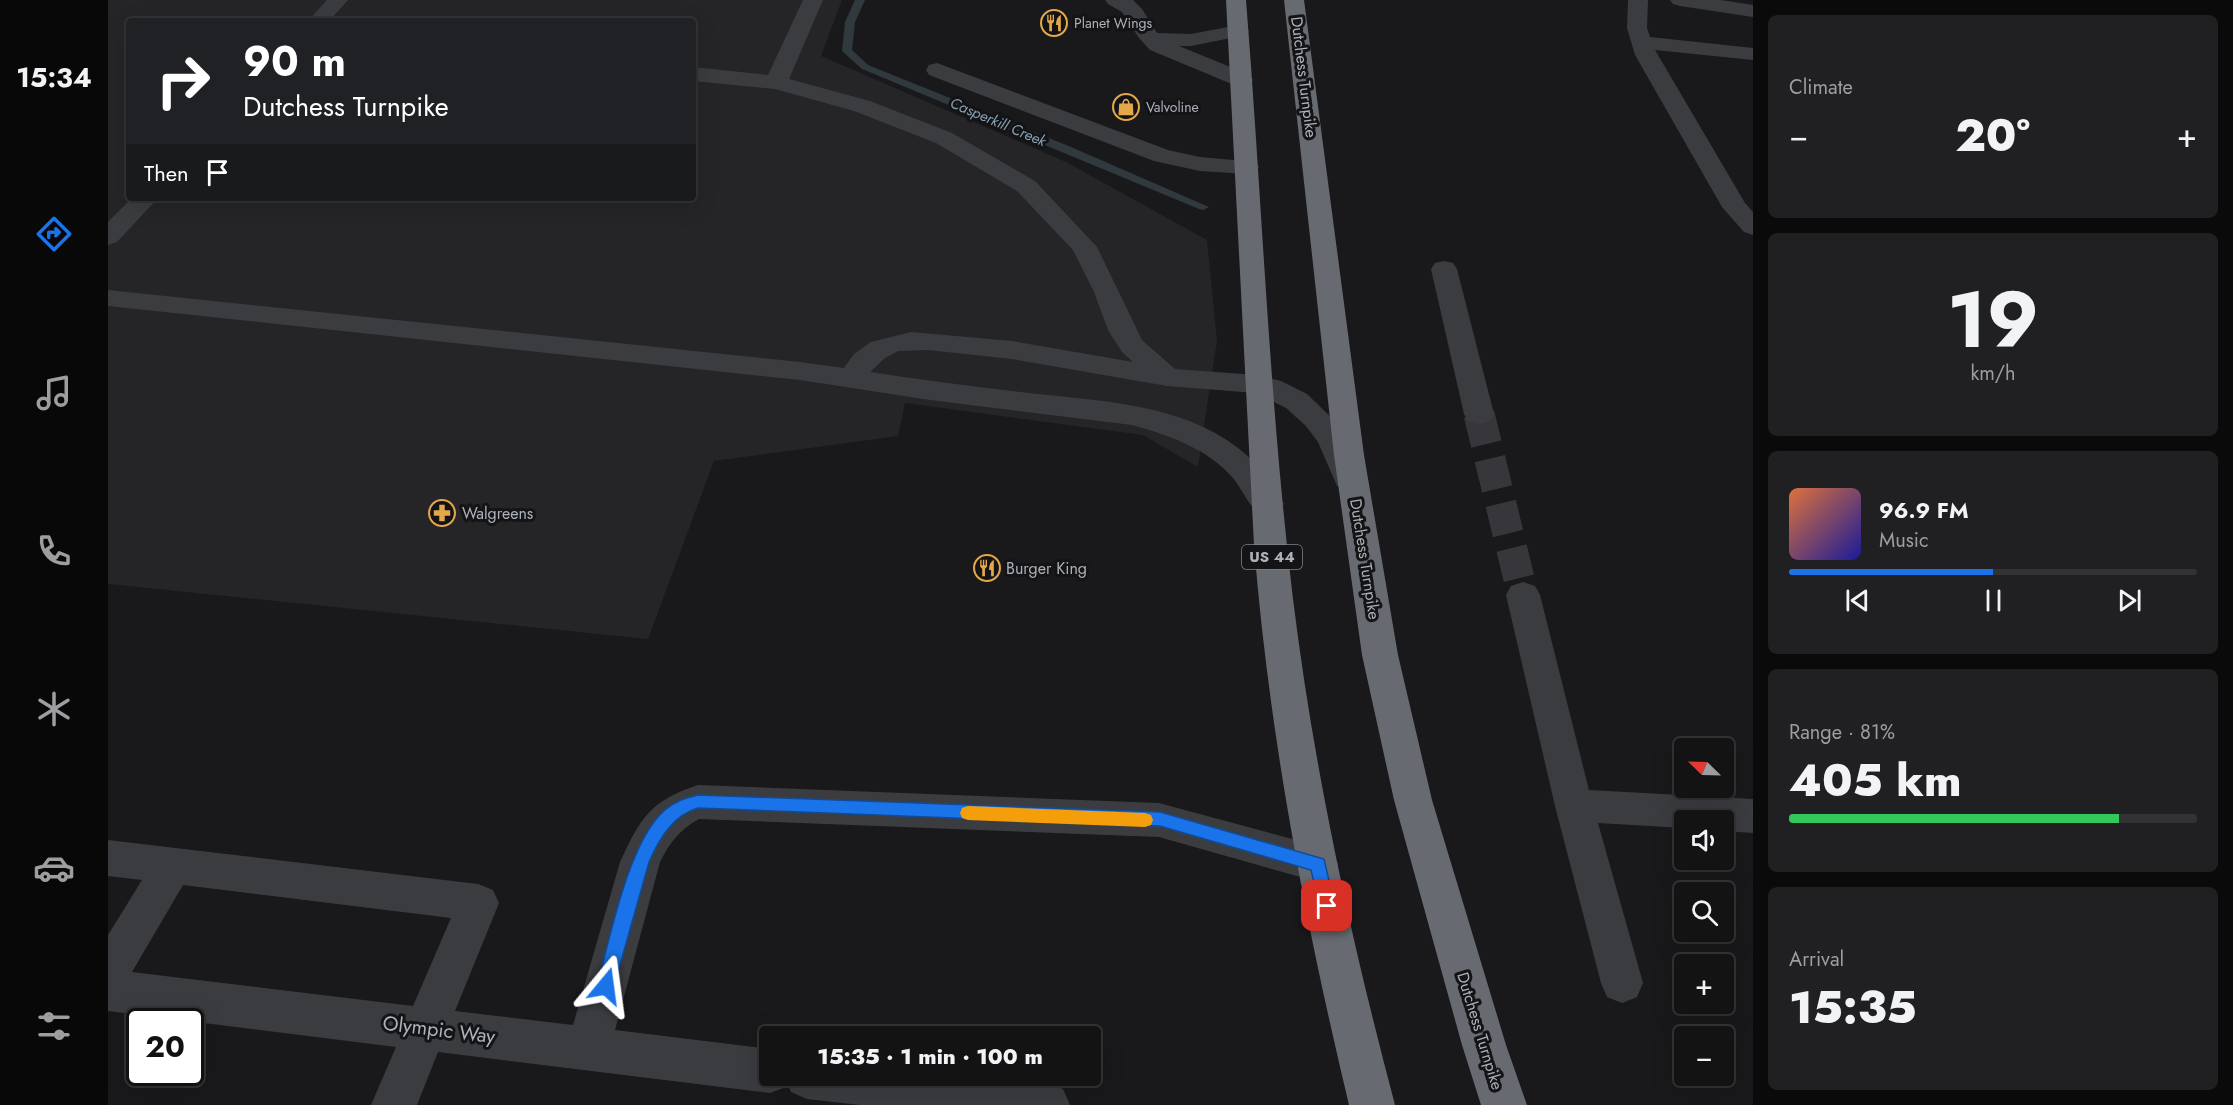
<!DOCTYPE html>
<meta charset="utf-8">
<style>
:root{--surface:#131314;--page:#202022;--text:#f1f3f6;--muted:#9d9ea0;--line:#323234;--accent:#1a73e8}
body{margin:0;font-family:Jost,sans-serif;background:var(--page);color:var(--text);height:100vh;display:flex;flex-direction:column;font-size:22px;white-space:nowrap}
*{box-sizing:border-box;margin:0}
p{font-size:20px;color:var(--muted)}
.icon{flex:none;width:33px;height:33px;fill:none;stroke:currentColor;stroke-width:2;stroke-linecap:round;stroke-linejoin:round}
.map{position:relative;flex:1;overflow:hidden}
.panel{display:flex;flex-direction:column;gap:15px;padding:15px;background:#0a0a0b;width:480px}
.panel>*{flex:none}
.hud{position:absolute;left:18px;top:18px;width:570px;height:183px;border-radius:6px;box-shadow:0 6px 24px #0002,0 0 0 2px var(--line);background:#202124;color:#fff;overflow:hidden}
.needle{width:39px;rotate:293deg}
.tools{position:absolute;left:1566px;top:738px;display:grid;gap:12px}
.tools a{display:grid;place-items:center;width:60px;height:60px;border-radius:6px;background:var(--surface);box-shadow:0 6px 24px #0002,0 0 0 2px var(--line);font-size:30px}
.speed{position:absolute;left:18px;top:1008px;display:flex;gap:12px;font-size:30px;font-weight:700;text-align:center}
.speed>*{display:grid;place-content:center;width:78px;height:78px;border-radius:50%;background:var(--surface);box-shadow:0 6px 24px #0002,0 0 0 2px var(--line);line-height:1}
.speed .limit{border:3px solid #111;border-radius:9px;background:#fff;color:#111}
.pin{position:absolute;display:grid;place-items:center;width:51px;height:51px;color:#fff;margin:-26px;border-radius:12px;box-shadow:0 3px 9px #0006}
.me{position:absolute;width:66px;margin:-33px;rotate:16deg;stroke-linejoin:round;filter:drop-shadow(0 0 4px #0008)}
.turn{display:flex;align-items:center;gap:21px;height:126px;padding:0 18px;font-size:27px}
.turn .icon{width:78px;height:78px;stroke-width:2.5}
.turn b{display:block;font-size:42px;line-height:51px}
.then{display:flex;align-items:center;height:57px;padding:0 18px;background:#0003;gap:12px;font-size:22px}
.big{font-size:45px;font-weight:800;line-height:1.1}
.panel .card{flex:1;display:flex;flex-direction:column;justify-content:center;gap:9px;min-width:0;padding:0 21px;border-radius:9px;background:var(--page)}
.panel .dial{align-items:center;gap:0}
.dial b{font-size:78px;line-height:1}
.song{display:flex;align-items:center;gap:18px}
.cover{width:72px;height:72px;border-radius:9px;background:linear-gradient(135deg,hsl(20 70% 55%),hsl(240 70% 35%))}
.played{height:6px;border-radius:3px;background:linear-gradient(90deg,var(--accent) 50%,var(--line) 50%)}
.keys{display:flex;justify-content:space-around;direction:ltr}
.heat{display:flex;justify-content:space-between;align-items:center;font-size:33px;direction:ltr}
.charge{height:9px;border-radius:4px;background:linear-gradient(90deg,#34c759 81%,var(--line) 0)}
.trip{position:absolute;left:651px;top:1026px;width:342px;height:60px;border-radius:6px;background:var(--surface);box-shadow:0 6px 24px #0002,0 0 0 2px var(--line);font-weight:800;line-height:60px;text-align:center}
main{display:flex;flex:1;min-height:0}
.menu{display:flex;flex-direction:column;width:108px;justify-content:space-around;align-items:center;background:#080808;color:var(--muted)}
.menu .icon{width:42px;height:42px}
.menu .on{color:var(--accent)}
.menu b{font-size:27px;color:var(--text)}
.map>svg:first-child{display:block}
.built{fill:#252528;fill-rule:evenodd}
.lines{fill:none;stroke-linecap:round;stroke-linejoin:round}
.stream{fill:#30393e;fill-rule:evenodd}
.minor-tunnel{stroke:#37373b;stroke-width:31;stroke-dasharray:31 15;stroke-linecap:butt}
.minor{fill:#3b3c40;fill-rule:evenodd}
.highway{fill:#676a70;fill-rule:evenodd}
.route{fill:#1a73e8;stroke:#114b97;stroke-width:1.5}
.slow{fill:#f59e0b}
.labels{text-anchor:middle;dominant-baseline:central;stroke-width:6;stroke-linejoin:round;paint-order:stroke}
.far-poi-label{font-size:14px;fill:#adb1ba;stroke:#141416;text-anchor:start}
.far-water-label{font-size:15px;font-style:italic;fill:#87a0b1;stroke:#141416}
.shield{fill:#141416;stroke:#7f8289;stroke-width:1.5}
.shield-label{font-size:15px;font-weight:bold;fill:#adb1ba}
.street-label{font-size:16px;fill:#adb1ba;stroke:#141416}
.poi-label{font-size:16px;fill:#adb1ba;stroke:#141416;text-anchor:start}
.near-street-label{font-size:20px;fill:#adb1ba;stroke:#141416}
</style>
<main>
<nav class="menu">
<b>15:34</b>
<svg class="icon on" aria-label="directions" viewBox="0 0 24 24"><path d="M12 3l9 9-9 9-9-9zM9 14v-3h6M13 9l2 2-2 2"/></svg>
<svg class="icon" aria-label="music" viewBox="0 0 24 24"><path d="M9 18V5l10-2v13"/><circle cx="6" cy="18" r="3"/><circle cx="16" cy="16" r="3"/></svg>
<svg class="icon" aria-label="phone" viewBox="0 0 24 24"><path d="M5 4h4l2 5-3 2q2 4 5 5l2-3 5 2v4C11 20 4 13 5 4z"/></svg>
<svg class="icon" aria-label="climate" viewBox="0 0 24 24"><path d="M12 3v18M4 7l16 10M4 17L20 7"/></svg>
<svg class="icon" aria-label="car" viewBox="0 0 24 24"><path d="M5 17H2v-5l4-1 3-4h7l3 4 3 1v5h-3M9 17h6M6 11h13"/><circle cx="7" cy="17" r="2"/><circle cx="17" cy="17" r="2"/></svg>
<svg class="icon" aria-label="filters" viewBox="0 0 24 24"><path d="M4 7h16M4 17h16"/><circle cx="9" cy="7" r="2"/><circle cx="15" cy="17" r="2"/></svg>
</nav>
<div class="map">
<svg width="1645" height="1105" viewBox="0 0 1645 1105">
<rect width="100%" height="100%" fill="#19191b"/>
<!-- built -->
<path class="built" d="M0 0H734L713 56 958 162 1099 240 1109 340 1090 467 1035 435 797 403 790 436 606 461 540 639 0 584ZM21 21H585V198H21Z"/>
<g class="lines">
<!-- stream -->
<path class="stream" d="M747 0H757L747 22 744 50 760 65 963 147 1101 207 1095 210 1091 209 754 69 734 51 737 22Z"/>
<!-- minor-tunnel -->
<path class="minor-tunnel" d="M1371 414 1415 595"/>
<!-- minor -->
<g class="minor">
<path d="M219 0H240L221 21H200Z"/>
<path d="M695 0H715L681 79 762 101 844 133 927 181 989 247 1034 340 1067 369 1149 375 1173 381 1199 394 1228 422 1246 452 1256 478 1251 486 1240 489 1229 486 1210 442 1198 426 1178 408 1148 393 1059 386 904 359 820 350 790 351 777 358 762 372C815 380 868 387 921 393 991 401 1072 403 1130 448 1150 463 1164 483 1176 504L1171 512C1164 514 1156 517 1149 512 1142 507 1132 486 1125 478 1100 449 1061 435 1024 425L822 400 692 380 0 306V290L692 362 736 368 746 354 763 342 803 332 904 341 1025 362 1014 352 1000 330 986 292 965 250 909 191 828 143 746 111 667 89 585 81V67L660 75Z"/>
<path d="M997 0H1025L1034 9 1049 33 1083 34 1131 25 1138 27 1141 31 1138 35 1083 46H1071L1142 75 1145 80 1142 85 1134 87 1126 85 1042 50 1031 38 1014 12 1000 4Z"/>
<path d="M1520 0H1540L1539 28 1542 37 1645 48V60L1547 50 1637 203 1645 212V235L1636 232 1614 207 1527 55 1519 28Z"/>
<path d="M1562 0H1613L1645 5V17L1572 6 1565 4Z"/>
<path d="M829 63 1060 150 1092 157 1148 162 1151 167 1148 172 1139 174 1092 171 1046 161 821 75 818 70 821 65Z"/>
<path d="M24 198H50L9 242 0 245V222Z"/>
<path d="M1336 261 1345 263 1349 269 1386 414 1382 421 1371 424 1360 421 1356 414 1323 269 1327 263Z"/>
<path d="M1415 582 1427 586 1432 595 1481 790 1645 799V833L1616 831V820H1576V828L1490 823 1535 983 1529 997 1514 1003 1499 997 1493 983 1447 806 1398 595 1403 586Z"/>
<path d="M590 785 1051 803 1210 846 1224 851 1230 864 1224 877 1210 882 1051 837 591 819C572 829 561 844 552 862L507 1030 662 1049V1076H884L939 1082 955 1089 962 1105H752L699 1099 683 1092 679 1083 678 1087 662 1093 330 1052 309 1105H263L288 1047 0 1011V935L34 880 0 876V840L370 884 385 890 391 903 347 1011 465 1025 512 862C533 817 542 801 590 785ZM75 885 343 918 305 1006 24 972Z"/>
</g>
<!-- highway -->
<g class="highway">
<path d="M1118 0H1138C1154 199 1161 400 1185 599 1206 770 1243 939 1287 1105H1241C1197 921 1161 734 1146 545Z"/>
<path d="M1176 0H1196L1256 455 1290 655 1324 800 1398 1045 1419 1105H1373L1354 1045 1286 800 1254 655 1226 455Z"/>
</g>
</g>
<!-- route -->
<path class="route" d="M590 795 1052 812 1216 859 1227 906 1225 912 1219 914 1213 912 1203 870 1052 826 590 808C565 815 551 839 541 862L506 986 504 992 498 995 491 992 489 986C502 939 520 842 557 810 567 801 578 798 590 795Z"/>
<!-- slow -->
<path class="slow" d="M860 806 1037 813 1043 815 1045 820 1043 825 1037 827 860 820 854 818 852 813 854 808Z"/>
<!-- icons -->
<defs>
<symbol id="restaurant-ring" viewBox="-11 -11 22 22"><circle r="9.5" fill="#141416" stroke="#e3a84a" stroke-width="1.5"/><path d="M-5-6h1v4h1v-4h1v4h1v-4h1v5L-1.5 .5V6h-2V.5L-5-1ZM5-6V6H3V1.5H1.5Q1.5-4 5-6Z" fill="#e3a84a"/></symbol>
<symbol id="shop-ring" viewBox="-11 -11 22 22"><circle r="9.5" fill="#141416" stroke="#e3a84a" stroke-width="1.5"/><path d="M-5-2.5h2.3a2.7 3.5 0 0 1 5.4 0H5L5.5 6h-11ZM-1.5-2.5h3a1.5 2.3 0 0 0-3 0Z" fill="#e3a84a"/></symbol>
<symbol id="pharmacy-ring" viewBox="-11 -11 22 22"><circle r="9.5" fill="#141416" stroke="#e3a84a" stroke-width="1.5"/><path d="M-2-6h4v4h4v4h-4v4h-4v-4h-4v-4h4Z" fill="#e3a84a"/></symbol>
</defs>
<g fill-rule="evenodd">
<use href="#restaurant-ring" x="931" y="8" width="30" height="30"/>
<use href="#shop-ring" x="1003" y="92" width="30" height="30"/>
<use href="#pharmacy-ring" x="319" y="498" width="30" height="30"/>
<use href="#restaurant-ring" x="864" y="553" width="30" height="30"/>
</g>
<g class="labels">
<!-- far-poi labels -->
<g class="far-poi-label">
<text x="966" y="23">Planet Wings</text>
<text x="1038" y="107">Valvoline</text>
</g>
<!-- far-water labels -->
<g class="far-water-label">
<text transform="translate(890 122) rotate(23)">Casperkill Creek</text>
</g>
<!-- shield labels -->
<rect class="shield" x="1134" y="545" width="60" height="24" rx="4.5"/>
<g class="shield-label">
<text x="1164" y="557">US 44</text>
</g>
<!-- street labels -->
<g class="street-label">
<text transform="translate(1196 77) rotate(83)">Dutchess Turnpike</text>
<text transform="translate(1257 559) rotate(81)">Dutchess Turnpike</text>
<text transform="translate(1372 1031) rotate(73)">Dutchess Turnpike</text>
</g>
<!-- poi labels -->
<g class="poi-label">
<text x="354" y="513">Walgreens</text>
<text x="898" y="568">Burger King</text>
</g>
<!-- near-street labels -->
<g class="near-street-label">
<text transform="translate(331 1030) rotate(7)">Olympic Way</text>
</g>
</g>
</svg>
<div class="tools">
<a><svg class="needle" viewBox="-14 -14 28 28"><path d="M0-13l5 13h-10z" fill="#e53935"/><path d="M0 13l5-13h-10z" fill="#9d9ea0"/></svg></a>
<a><svg class="icon" aria-label="sound" viewBox="0 0 24 24"><path d="M4 9h4l5-4v14l-5-4H4zM17 9q2 3 0 6"/></svg></a>
<a><svg class="icon" aria-label="search" viewBox="0 0 24 24"><circle cx="10" cy="10" r="6"/><path d="M15 15l6 6"/></svg></a>
<a>+</a>
<a>−</a>
</div>
<div class="speed"><div class="limit">20</div></div>
<div class="pin" style="left:1219px;top:906px;background:#d93025"><svg class="icon" aria-label="arrive" viewBox="0 0 24 24"><path d="M6 21V4h12l-3 4 3 4H6"/></svg></div>
<svg class="me" style="left:498px;top:986px" viewBox="-20 -20 40 40"><path d="M0-17L14 15 0 8-14 15z" fill="#1a73e8" stroke="#fff" stroke-width="4"/></svg>
<div class="trip">15:35 · 1 min · 100 m</div>
<div class="hud">
<div class="turn"><svg class="icon" aria-label="right" viewBox="0 0 24 24"><path d="M7 20v-9h11M14 6l5 5-5 5"/></svg><div><b>90 m</b>Dutchess Turnpike</div></div>
<div class="then">Then<svg class="icon" aria-label="arrive" viewBox="0 0 24 24"><path d="M6 21V4h12l-3 4 3 4H6"/></svg></div>
</div>
</div>
<section class="panel">
<div class="card"><p>Climate</p>
<div class="heat"><a>−</a><b class="big">20°</b><a>+</a></div>
</div>
<div class="card dial"><b>19</b><p>km/h</p></div>
<div class="card">
<div class="song"><i class="cover"></i><div><b>96.9 FM</b><p>Music</p></div></div>
<div class="played"></div>
<div class="keys"><svg class="icon" aria-label="previous" viewBox="0 0 24 24"><path d="M18 5L8 12l10 7zM5 5v14"/></svg><svg class="icon" aria-label="pause" viewBox="0 0 24 24"><path d="M8 5v14M16 5v14"/></svg><svg class="icon" aria-label="next" viewBox="0 0 24 24"><path d="M6 5l10 7-10 7zM19 5v14"/></svg></div>
</div>
<div class="card"><p>Range · 81%</p><b class="big">405 km</b><div class="charge"></div></div>
<div class="card"><p>Arrival</p><b class="big">15:35</b></div>
</section>
</main>
